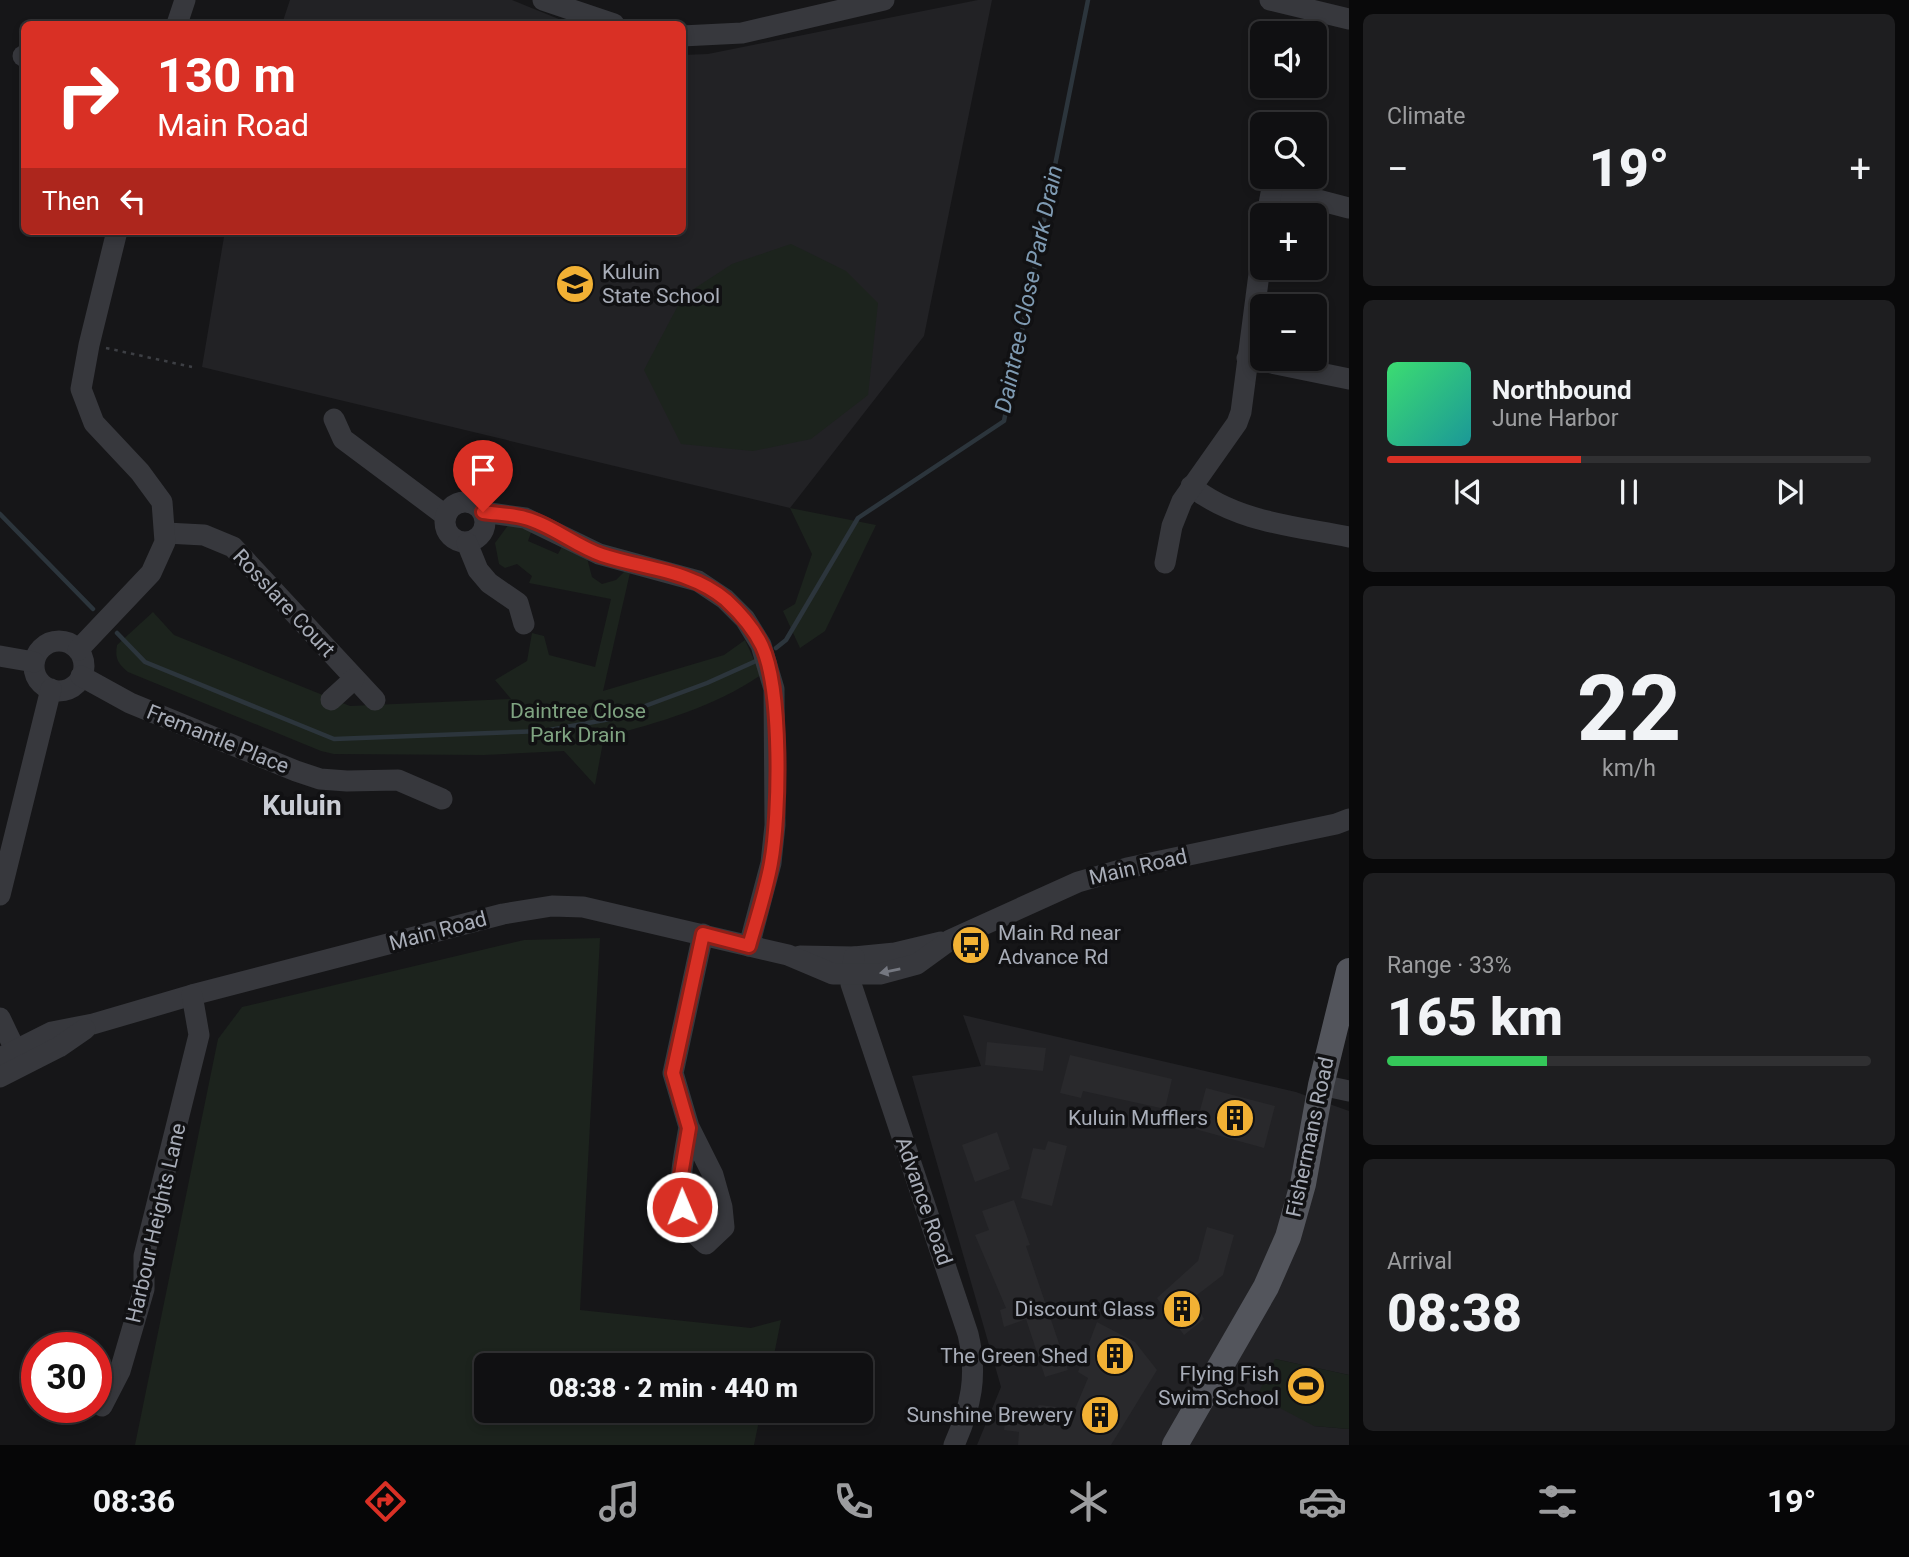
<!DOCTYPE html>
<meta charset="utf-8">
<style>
:root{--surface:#101012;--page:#1e1e20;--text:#f1f3f6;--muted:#9c9d9f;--line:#303032;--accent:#d93025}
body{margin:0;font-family:Roboto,sans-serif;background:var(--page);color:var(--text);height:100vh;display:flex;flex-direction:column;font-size:26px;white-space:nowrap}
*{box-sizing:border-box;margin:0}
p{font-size:23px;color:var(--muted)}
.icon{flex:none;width:38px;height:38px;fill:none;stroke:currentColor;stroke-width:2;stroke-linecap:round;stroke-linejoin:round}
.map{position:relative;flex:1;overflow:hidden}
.side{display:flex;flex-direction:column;gap:14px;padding:14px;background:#09090a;width:560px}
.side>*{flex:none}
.hud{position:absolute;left:21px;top:21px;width:665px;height:214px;border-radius:10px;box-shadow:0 4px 10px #0003,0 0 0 2px var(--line);background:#d93025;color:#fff;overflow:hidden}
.buttons{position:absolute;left:1250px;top:21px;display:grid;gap:14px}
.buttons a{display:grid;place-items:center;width:77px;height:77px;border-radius:10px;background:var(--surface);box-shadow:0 4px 10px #0003,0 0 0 2px var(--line);font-size:35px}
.speed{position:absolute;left:21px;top:1332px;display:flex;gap:14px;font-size:35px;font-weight:700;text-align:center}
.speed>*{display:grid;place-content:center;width:91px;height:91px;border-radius:50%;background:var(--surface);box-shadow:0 4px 10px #0003,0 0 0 2px var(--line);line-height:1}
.speed .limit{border:10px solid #d22;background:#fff;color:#111}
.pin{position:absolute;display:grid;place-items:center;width:60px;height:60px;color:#fff;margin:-72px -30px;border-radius:50% 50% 50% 0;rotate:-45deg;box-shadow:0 0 7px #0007}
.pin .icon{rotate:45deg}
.me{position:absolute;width:77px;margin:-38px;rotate:359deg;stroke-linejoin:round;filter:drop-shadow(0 0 5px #0008)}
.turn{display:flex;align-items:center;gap:24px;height:147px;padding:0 21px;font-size:32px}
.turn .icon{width:91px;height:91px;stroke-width:2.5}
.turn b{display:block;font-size:49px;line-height:60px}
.then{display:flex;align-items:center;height:66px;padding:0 21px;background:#0003;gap:14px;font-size:26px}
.big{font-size:52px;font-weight:800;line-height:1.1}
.side .card{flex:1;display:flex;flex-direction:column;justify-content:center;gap:10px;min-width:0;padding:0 24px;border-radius:10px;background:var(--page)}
.side .dial{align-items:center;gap:0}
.dial b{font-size:91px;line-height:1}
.song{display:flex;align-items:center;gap:21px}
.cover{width:84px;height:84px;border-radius:10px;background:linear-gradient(135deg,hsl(140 70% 55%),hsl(180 70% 35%))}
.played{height:7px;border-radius:4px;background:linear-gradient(90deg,var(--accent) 40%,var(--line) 40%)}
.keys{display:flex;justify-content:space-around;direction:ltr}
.heat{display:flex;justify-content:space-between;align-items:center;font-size:38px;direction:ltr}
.charge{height:10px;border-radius:5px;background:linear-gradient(90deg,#34c759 33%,var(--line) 0)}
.trip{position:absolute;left:474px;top:1353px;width:399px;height:70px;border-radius:10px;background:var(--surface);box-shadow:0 4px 10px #0003,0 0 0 2px var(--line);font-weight:800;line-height:70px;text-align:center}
.menu{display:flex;height:112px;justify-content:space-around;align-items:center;background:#060607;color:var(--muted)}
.menu .icon{width:49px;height:49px}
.menu .selected{color:var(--accent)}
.menu b{font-size:32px;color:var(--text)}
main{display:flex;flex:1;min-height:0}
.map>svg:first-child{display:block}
.built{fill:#222225}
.green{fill:#1c231d}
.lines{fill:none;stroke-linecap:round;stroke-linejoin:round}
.stream{stroke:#2c353c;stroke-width:4.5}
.building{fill:#29292c}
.path{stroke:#3d3f44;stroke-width:2.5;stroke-dasharray:3.5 5;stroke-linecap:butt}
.minor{stroke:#37383d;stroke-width:21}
.major{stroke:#53555c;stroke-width:26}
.oneway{fill:#757881}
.route-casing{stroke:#8d1f18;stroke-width:18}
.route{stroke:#d93025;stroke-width:12}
.labels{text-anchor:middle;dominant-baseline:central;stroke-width:7;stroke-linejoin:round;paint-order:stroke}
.poi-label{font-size:21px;fill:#a8adb8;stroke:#111113;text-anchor:end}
.street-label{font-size:21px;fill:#a8adb8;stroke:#111113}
.park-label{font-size:21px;fill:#7fa381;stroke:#111113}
.water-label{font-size:23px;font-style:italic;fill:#7f9bb3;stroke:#111113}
.district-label{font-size:28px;font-weight:bold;fill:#c9ccd4;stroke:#111113}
</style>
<main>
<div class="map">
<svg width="1349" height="1445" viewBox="0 0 1349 1445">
<rect width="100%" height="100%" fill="#161618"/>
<!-- built -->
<g class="built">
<path d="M290 0H512L571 24H282Z"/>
<path d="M978 0H992L924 336 790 508 202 367 225 231H682L683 55 708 54Z"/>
<path d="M963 1015 1296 1092 1349 1111V1375L1275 1359 1314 1426 1349 1429V1445H977L1001 1387 912 1076 981 1066Z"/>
</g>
<!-- green -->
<g class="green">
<path d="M791 244 846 271 878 303 868 395 811 439 753 451 681 444 644 370 683 296 732 264Z"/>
<path d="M790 508 876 525 825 631 800 648 783 611 795 604 812 554Z"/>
<path d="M509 524 533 527 528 541 558 554 564 543 586 554 592 577 602 584 616 580 625 571 630 573 603 691 724 655 745 640 761 675C714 707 658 723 604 737L595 785 564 751 484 755 334 754 321 751 128 672C117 663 115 658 117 645L153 612 174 635 350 706 511 699 495 680 527 661 532 633 544 636 549 655 595 667 611 599 529 583 532 576 517 564 505 568 499 564 495 543Z"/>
<path d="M600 938 580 1310 751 1328 781 1320 772 1365H486V1410L761 1411 754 1445H135L218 1039 242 1007 524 940Z"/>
<path d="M1275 1359 1349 1375V1429L1314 1426 1257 1396Z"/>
</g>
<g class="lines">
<!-- stream -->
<g class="stream">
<path d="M0 514 93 609"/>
<path d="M117 633 145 662 334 739 544 731 610 719 707 683 756 661"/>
<path d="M776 648 786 640 858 518 1004 421 1088 0"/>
</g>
</g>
<!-- building -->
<g class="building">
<path d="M987 1042 1046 1048 1043 1071 985 1065Z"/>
<path d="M1070 1055 1172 1079 1165 1109 1083 1091 1081 1098 1060 1093Z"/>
<path d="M1206 1088 1275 1106 1264 1148 1195 1129Z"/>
<path d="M997 1132 1010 1169 975 1182 962 1145Z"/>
<path d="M1048 1141 1067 1146 1052 1206 1021 1198 1033 1148 1045 1150Z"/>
<path d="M1014 1200 1030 1245 1026 1246 1068 1370 1045 1377 1026 1319 1004 1327 1000 1310 1006 1308 975 1235 989 1230 982 1211Z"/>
<path d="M1207 1227 1234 1235 1223 1275 1193 1298 1204 1319 1184 1335 1157 1298 1198 1261Z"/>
<path d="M1097 1322 1135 1342 1157 1370 1111 1445H1018L1019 1432 1004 1430 1006 1414 1032 1416 1039 1405 1075 1409 1088 1378 1078 1372Z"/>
</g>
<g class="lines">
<!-- path -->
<path class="path" d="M106 348 192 367"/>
<!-- minor -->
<g class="minor">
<path d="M543 0 614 24"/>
<path d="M1270 0 1349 19"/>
<path d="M177 24 185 0"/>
<path d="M682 36 742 33 884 0"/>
<path d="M23 56H24"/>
<path d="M1272 188 1349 208"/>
<path d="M1267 215 1274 177"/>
<path d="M1247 358 1349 379"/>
<path d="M334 419 343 439 446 516"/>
<path d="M1191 486C1235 522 1295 526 1349 537"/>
<circle cx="465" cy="522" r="20"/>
<path d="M483 512 525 518 599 554 698 581 725 599 745 619 761 645 774 689 775 825 771 863 749 946"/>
<path d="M166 533 204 535 233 547 375 700"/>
<path d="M467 543 478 570 489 583 518 603 524 624"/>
<path d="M1165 563 1172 526 1182 501 1237 423 1241 412 1262 251"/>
<circle cx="59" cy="666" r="25"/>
<path d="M78 650 151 573 165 542 162 502 140 472 94 423 81 389 89 345 117 231"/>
<path d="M0 656 34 662"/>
<path d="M81 676 130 703 296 771 320 779 347 781 398 780 442 799"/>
<path d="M331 700 354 679"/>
<path d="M0 895 51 689"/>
<path d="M800 956 854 957 895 953 941 942"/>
<path d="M854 957 851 984 968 1334C978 1375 971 1407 954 1445"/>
<path d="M0 1018 21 1062"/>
<path d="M0 1058 52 1032 93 1024 192 995 503 914 552 906 583 907 788 955 833 974H880L917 964 950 940 1078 882 1127 868 1336 824 1349 819"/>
<path d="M0 1077 59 1047 85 1029"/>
<path d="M1321 1085 1349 1091"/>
<path d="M689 1127C682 1169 669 1214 706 1244L724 1227 722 1207 713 1175 689 1127 673 1073 703 934"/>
<path d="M102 1406 120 1371 144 1289V1256L199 1035 192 995"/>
</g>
<!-- major -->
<path class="major" d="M1175 1445 1266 1287 1288 1237 1303 1184 1321 1085 1349 971"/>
</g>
<!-- one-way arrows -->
<defs><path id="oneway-solid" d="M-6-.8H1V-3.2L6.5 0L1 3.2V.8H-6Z" transform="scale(1.75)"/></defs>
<use class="oneway" href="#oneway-solid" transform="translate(890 971) rotate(169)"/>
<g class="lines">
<defs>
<path id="route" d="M483 512C496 514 512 514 525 518 552 525 575 546 602 555 644 569 691 570 726 600 740 613 754 629 762 646 782 690 780 814 771 863 766 891 757 918 749 946L703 934 673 1073 689 1128 681 1175 682 1207"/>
</defs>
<!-- route casing -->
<use href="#route" class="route-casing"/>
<!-- route -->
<use href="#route" class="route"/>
</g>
<!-- icons -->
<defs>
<symbol id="school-disc" viewBox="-11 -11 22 22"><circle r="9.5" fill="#f2b134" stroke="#111113"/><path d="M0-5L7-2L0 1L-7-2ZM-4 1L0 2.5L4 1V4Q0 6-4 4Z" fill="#111"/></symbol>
<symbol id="bus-disc" viewBox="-11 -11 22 22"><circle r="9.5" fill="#f2b134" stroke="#111113"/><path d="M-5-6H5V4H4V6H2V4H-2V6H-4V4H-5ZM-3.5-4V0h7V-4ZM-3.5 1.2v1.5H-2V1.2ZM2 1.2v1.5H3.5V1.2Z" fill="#111"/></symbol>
<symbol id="building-disc" viewBox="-11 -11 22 22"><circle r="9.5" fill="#f2b134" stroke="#111113"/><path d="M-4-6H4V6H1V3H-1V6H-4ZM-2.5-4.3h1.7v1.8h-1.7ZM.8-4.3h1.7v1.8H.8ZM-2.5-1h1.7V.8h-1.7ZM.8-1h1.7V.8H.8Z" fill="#111"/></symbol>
<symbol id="stadium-disc" viewBox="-11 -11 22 22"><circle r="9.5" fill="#f2b134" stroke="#111113"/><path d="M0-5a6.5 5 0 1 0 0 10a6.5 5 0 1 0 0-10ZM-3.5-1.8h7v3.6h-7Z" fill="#111"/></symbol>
</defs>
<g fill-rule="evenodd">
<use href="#school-disc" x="553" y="262" width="44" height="44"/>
<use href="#bus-disc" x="949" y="923" width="44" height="44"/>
<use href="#building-disc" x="1213" y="1096" width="44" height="44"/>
<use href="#building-disc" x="1160" y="1287" width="44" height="44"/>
<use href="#building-disc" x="1093" y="1334" width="44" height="44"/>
<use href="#stadium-disc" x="1284" y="1364" width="44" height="44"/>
<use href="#building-disc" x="1078" y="1393" width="44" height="44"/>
</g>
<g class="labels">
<!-- poi labels -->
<g class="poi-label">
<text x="602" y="272" text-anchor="start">Kuluin<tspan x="602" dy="24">State School</tspan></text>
<text x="998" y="933" text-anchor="start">Main Rd near<tspan x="998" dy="24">Advance Rd</tspan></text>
<text x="1208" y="1118">Kuluin Mufflers</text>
<text x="1155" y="1309">Discount Glass</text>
<text x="1088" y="1356">The Green Shed</text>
<text x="1279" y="1374">Flying Fish<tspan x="1279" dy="24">Swim School</tspan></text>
<text x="1073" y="1415">Sunshine Brewery</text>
</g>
<!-- street labels -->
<g class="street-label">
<text transform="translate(284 603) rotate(47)">Rosslare Court</text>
<text transform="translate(218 739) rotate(22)">Fremantle Place</text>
<text transform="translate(1138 867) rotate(-13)">Main Road</text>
<text transform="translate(438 931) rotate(-15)">Main Road</text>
<text transform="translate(1310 1137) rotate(-78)">Fishermans Road</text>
<text transform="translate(924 1201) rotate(71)">Advance Road</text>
<text transform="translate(156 1223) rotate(-77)">Harbour Heights Lane</text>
</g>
<!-- park labels -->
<g class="park-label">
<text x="578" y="711">Daintree Close<tspan x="578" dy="24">Park Drain</tspan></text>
</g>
<!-- water labels -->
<g class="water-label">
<text transform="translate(1029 289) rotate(-78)">Daintree Close Park Drain</text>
</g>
<!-- district labels -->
<g class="district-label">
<text x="302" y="805">Kuluin</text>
</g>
</g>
</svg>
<div class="buttons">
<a><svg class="icon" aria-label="sound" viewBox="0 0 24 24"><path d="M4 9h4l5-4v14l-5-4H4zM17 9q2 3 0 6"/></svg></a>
<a><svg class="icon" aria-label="search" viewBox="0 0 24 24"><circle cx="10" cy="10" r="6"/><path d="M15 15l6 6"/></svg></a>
<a>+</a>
<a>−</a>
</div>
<div class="speed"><div class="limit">30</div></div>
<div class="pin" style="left:483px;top:512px;background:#d93025"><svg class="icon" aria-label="arrive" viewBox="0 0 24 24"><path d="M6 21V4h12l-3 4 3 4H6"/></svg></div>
<svg class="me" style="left:682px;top:1207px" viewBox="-20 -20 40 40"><circle r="17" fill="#d93025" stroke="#fff" stroke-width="3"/><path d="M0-11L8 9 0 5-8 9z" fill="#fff"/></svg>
<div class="trip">08:38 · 2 min · 440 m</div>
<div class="hud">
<div class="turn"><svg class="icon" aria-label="right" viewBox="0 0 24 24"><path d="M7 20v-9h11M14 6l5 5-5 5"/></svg><div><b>130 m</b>Main Road</div></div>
<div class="then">Then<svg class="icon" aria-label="left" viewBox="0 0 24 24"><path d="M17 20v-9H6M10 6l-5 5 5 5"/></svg></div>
</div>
</div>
<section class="side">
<div class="card"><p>Climate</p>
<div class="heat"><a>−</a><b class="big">19°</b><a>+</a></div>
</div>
<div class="card">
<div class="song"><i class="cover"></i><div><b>Northbound</b><p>June Harbor</p></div></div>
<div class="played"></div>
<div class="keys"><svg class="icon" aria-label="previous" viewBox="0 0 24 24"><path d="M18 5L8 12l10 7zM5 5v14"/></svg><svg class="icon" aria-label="pause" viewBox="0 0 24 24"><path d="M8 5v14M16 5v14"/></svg><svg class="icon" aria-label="next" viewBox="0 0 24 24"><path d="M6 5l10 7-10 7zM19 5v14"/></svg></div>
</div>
<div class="card dial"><b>22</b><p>km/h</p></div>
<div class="card"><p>Range · 33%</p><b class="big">165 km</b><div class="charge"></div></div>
<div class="card"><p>Arrival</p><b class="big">08:38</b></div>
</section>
</main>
<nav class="menu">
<b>08:36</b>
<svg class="icon selected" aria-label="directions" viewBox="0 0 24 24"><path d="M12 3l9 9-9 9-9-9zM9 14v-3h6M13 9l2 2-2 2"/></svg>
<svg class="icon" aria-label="music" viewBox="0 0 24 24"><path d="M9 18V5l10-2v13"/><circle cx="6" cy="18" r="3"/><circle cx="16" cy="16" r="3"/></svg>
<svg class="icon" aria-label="phone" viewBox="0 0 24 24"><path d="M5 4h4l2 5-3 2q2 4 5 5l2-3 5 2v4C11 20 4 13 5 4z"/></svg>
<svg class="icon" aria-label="climate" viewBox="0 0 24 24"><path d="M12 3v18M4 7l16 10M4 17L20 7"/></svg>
<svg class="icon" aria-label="car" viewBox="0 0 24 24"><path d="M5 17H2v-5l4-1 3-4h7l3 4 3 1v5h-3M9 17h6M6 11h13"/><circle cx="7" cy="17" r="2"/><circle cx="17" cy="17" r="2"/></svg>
<svg class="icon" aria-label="filters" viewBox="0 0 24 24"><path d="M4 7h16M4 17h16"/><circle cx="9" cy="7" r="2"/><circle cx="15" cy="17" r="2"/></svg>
<b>19°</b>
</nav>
